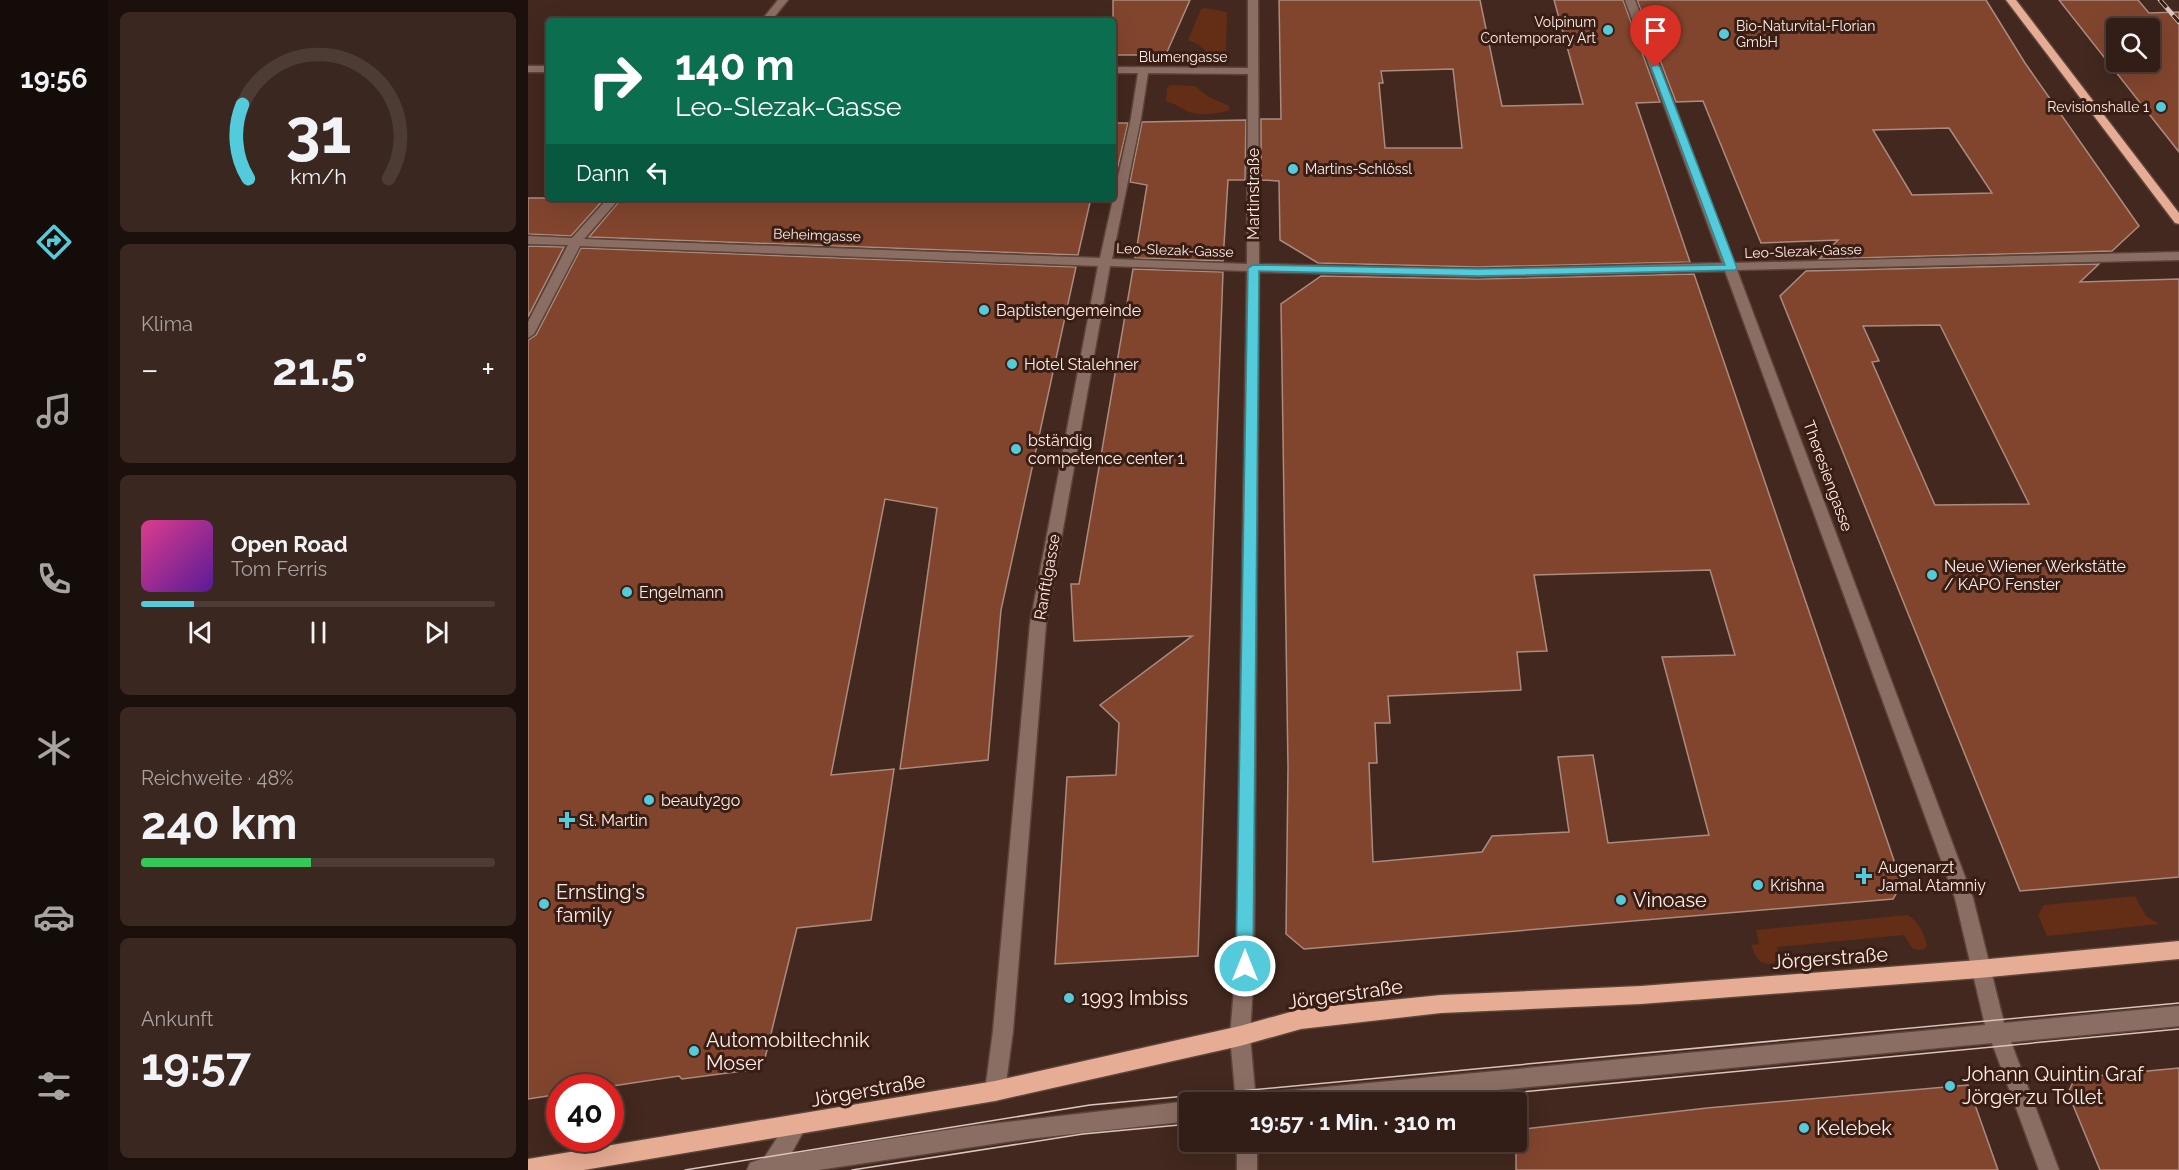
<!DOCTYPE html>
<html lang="de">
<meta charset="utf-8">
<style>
:root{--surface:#321e16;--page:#3a271f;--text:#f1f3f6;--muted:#a8a2a1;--line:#4d3c35;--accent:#53cbda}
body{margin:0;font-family:Raleway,sans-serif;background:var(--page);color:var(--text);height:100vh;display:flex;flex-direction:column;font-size:22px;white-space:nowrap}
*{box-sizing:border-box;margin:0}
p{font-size:20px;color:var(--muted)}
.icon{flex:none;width:33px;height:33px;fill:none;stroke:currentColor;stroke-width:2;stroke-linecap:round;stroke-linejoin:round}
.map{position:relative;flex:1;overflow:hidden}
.details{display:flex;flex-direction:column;gap:12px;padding:12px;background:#1c100c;width:420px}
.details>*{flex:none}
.guide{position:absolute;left:18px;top:18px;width:570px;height:183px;border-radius:6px;box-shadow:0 6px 24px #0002,0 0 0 2px var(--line);background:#0b6e4f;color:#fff;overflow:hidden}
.tools{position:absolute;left:1578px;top:18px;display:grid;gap:12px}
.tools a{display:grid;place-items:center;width:54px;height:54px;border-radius:6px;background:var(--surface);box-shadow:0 6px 24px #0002,0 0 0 2px var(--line);font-size:30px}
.speed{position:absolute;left:18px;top:1074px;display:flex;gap:12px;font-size:30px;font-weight:700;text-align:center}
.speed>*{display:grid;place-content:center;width:78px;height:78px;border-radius:50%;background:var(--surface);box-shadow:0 6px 24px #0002,0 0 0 2px var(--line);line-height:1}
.speed .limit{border:9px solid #d22;background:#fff;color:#111}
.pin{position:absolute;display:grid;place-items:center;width:51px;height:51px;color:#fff;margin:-62px -26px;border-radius:50% 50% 50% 0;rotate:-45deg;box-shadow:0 0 6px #0007}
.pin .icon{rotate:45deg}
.me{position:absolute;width:66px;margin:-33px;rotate:0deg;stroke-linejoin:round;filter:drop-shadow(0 0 4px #0008)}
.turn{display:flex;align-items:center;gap:21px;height:126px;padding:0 30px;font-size:27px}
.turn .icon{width:78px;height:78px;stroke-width:2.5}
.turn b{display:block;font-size:42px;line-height:51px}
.then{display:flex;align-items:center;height:57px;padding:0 30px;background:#0003;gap:12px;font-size:22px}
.big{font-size:45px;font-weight:700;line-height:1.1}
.details .card{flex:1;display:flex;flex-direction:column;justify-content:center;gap:9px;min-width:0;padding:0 21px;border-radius:9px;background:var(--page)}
.details .dial{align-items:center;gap:0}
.dial svg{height:156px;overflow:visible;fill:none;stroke:var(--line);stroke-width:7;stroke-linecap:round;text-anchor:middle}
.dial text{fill:var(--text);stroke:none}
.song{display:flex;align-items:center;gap:18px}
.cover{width:72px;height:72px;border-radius:9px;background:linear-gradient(135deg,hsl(330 70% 55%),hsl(270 70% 35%))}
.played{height:6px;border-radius:3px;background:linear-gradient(90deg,var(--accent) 15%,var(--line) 15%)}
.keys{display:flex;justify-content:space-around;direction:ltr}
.heat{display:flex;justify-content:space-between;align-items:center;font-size:33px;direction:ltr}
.charge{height:9px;border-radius:4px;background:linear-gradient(90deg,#34c759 48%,var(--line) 0)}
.trip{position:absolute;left:651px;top:1092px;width:348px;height:60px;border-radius:6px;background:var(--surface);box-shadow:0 6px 24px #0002,0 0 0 2px var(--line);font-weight:700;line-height:60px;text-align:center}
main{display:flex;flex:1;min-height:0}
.dock{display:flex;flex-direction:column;width:108px;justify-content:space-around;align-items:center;background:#140c09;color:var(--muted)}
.dock .icon{width:42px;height:42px}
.dock .active{color:var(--accent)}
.dock b{font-size:27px;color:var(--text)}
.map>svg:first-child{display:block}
.green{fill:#642d15}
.building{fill:#81452d;stroke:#ac8b7f;stroke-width:1.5;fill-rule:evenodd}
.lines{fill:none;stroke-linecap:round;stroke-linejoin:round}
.minor-casing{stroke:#5c443a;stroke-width:3}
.major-casing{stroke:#5c443a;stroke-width:3}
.minor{fill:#8b6e63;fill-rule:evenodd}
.major{fill:#e6ac94;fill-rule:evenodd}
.tram{stroke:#d9c5bd;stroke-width:1.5}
.rail-casing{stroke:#d9c5bd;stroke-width:4.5}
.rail{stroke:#381e14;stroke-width:3;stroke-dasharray:10;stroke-linecap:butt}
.route{fill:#53cbda;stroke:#36848e;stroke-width:1.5}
.poi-dot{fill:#53cbda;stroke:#381e14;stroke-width:2}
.labels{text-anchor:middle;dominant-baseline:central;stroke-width:6;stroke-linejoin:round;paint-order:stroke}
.far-poi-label{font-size:14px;fill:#ffede6;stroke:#381e14;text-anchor:end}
.far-street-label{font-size:14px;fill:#ffede6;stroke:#381e14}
.street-label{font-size:16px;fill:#ffede6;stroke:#381e14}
.poi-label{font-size:16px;fill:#ffede6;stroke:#381e14;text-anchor:start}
.near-poi-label{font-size:20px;fill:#ffede6;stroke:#381e14;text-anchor:start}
.near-street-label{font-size:20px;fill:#ffede6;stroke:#381e14}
</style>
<main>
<nav class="dock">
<b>19:56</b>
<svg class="icon active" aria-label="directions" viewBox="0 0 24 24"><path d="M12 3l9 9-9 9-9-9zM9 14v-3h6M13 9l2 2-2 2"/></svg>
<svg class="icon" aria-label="music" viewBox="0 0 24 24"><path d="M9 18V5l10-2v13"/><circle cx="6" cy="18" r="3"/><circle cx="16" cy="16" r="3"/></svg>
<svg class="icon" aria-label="phone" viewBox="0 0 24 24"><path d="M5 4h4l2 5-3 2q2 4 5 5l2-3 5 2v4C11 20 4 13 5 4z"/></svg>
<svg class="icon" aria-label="climate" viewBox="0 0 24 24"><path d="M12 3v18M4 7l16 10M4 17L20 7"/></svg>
<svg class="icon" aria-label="car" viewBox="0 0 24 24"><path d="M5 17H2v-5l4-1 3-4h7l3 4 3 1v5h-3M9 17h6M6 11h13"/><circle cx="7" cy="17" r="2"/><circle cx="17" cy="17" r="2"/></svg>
<svg class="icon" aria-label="filters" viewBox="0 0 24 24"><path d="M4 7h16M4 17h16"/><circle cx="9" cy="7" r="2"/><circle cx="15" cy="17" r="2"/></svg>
</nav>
<section class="details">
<div class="card dial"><svg viewBox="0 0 100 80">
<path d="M14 69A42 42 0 1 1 86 69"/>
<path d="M14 69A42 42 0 0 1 11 31" stroke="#53cbda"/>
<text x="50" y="56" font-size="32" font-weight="700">31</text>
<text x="50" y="72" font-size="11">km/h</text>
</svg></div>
<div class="card"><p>Klima</p>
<div class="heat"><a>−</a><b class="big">21.5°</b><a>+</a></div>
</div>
<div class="card">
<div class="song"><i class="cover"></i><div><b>Open Road</b><p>Tom Ferris</p></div></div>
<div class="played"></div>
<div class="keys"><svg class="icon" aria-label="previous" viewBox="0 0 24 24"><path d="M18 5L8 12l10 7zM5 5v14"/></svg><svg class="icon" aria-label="pause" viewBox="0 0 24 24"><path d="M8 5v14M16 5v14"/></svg><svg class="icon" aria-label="next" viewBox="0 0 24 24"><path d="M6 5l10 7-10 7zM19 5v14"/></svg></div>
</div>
<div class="card"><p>Reichweite · 48%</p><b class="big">240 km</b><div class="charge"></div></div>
<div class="card"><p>Ankunft</p><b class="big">19:57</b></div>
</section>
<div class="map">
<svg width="1651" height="1170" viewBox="0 0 1651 1170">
<rect width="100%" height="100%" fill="#42281e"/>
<!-- green -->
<g class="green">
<path d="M677 8 699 12 698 54 682 55 671 45 660 40 673 9Z"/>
<path d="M643 85 667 86 679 96 701 106V110C691 114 670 116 661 112 653 108 647 104 638 101L639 87Z"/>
<path d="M1607 896 1618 916 1631 924 1519 936 1510 915 1516 905Z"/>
<path d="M1379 915C1391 921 1396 933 1399 946 1394 952 1390 950 1384 948L1376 935 1249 947 1250 957 1246 963C1231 966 1228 958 1223 945L1231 944 1228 930Z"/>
</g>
<!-- building -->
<g class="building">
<path d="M585 0H662L639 52 629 55H585Z"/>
<path d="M751 0H952L974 106 1055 104 1026 0H1095L1132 102 1108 103 1162 262 950 267 790 263 752 240 751 181 733 180V119H753ZM925 69 934 148H857L851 83H855L853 71Z"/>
<path d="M1109 0H1458L1497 63 1611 226 1584 251 1291 259 1310 240 1233 243 1175 101 1148 102ZM1421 128 1464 193 1384 195 1345 130Z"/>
<path d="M1531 0H1610L1621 13 1651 12V152ZM1588 28H1622V62H1588Z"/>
<path d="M718 120 717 180H700L695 261 607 258 619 185 602 182 614 122Z"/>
<path d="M585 123H600L587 179H585Z"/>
<path d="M0 198H77L43 236 0 234Z"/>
<path d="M94 198 504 200 563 198 550 255 61 237Z"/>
<path d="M0 246 36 247 0 317Z"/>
<path d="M53 248 548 267 473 610 460 760 372 769 409 508 357 499 303 775 366 769 343 920 269 928 236 1062 231 1063 230 1069 154 1079 151 1076 71 1088H32V1094L0 1099V340L8 335Z"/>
<path d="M1571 264 1552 282 1651 279V877L1492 891 1252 296 1278 271ZM1412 325 1501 504 1407 505 1344 362 1351 361 1335 326Z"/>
<path d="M605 269 695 272 670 956 527 964 539 777 588 775 591 723 572 705 664 636 546 641 543 584H551Z"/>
<path d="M1166 274 1374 884 1365 899 776 949 758 934 760 767 753 304 793 276 950 279ZM1182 570 1207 655 1134 657 1181 835 1080 843 1065 755 1030 757 1041 832 964 836 954 852 845 862 841 763H849L847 723H862L860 696 993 690 989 652 1019 651 1006 575Z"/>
<path d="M1651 1068V1170H1572L1540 1093 1547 1078Z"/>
<path d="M1440 1085 1470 1170H988V1130L1179 1108Z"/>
</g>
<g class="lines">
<defs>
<g id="minor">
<path d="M250 0H260L243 21H233Z"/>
<path d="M720 0H730L731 264 950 269 1194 263 1097 0H1107L1206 263 1651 252V260L1209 270 1445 898 1476 1023 1651 1006V1026L1483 1042 1531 1170H1511L1464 1043 844 1102H734L737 1095 744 1092 1457 1025 1427 898 1197 271 950 277 731 272 726 966 722 1036 728 1102H708L702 1036 708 966 719 271 582 266 518 624 485 1031 477 1091 474 1098 467 1101 460 1098 457 1091 465 1031 502 624 570 266 52 246 6 334 0 338V322L40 245 0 244V236L44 238 80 198H92L56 239 572 258 603 118 610 73H585V67L720 68ZM620 73 720 74 719 264 584 259 613 118Z"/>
<rect x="0" y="66" width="21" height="6"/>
<path d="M662 1101 666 1102H662V1121L499 1139 290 1170H219L222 1163 236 1158 262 1118 269 1115 276 1118 279 1125 263 1154 445 1126Z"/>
<rect x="709" y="1142" width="20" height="28"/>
</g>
<g id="major">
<path d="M1478 0H1488L1651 213V224L1647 223Z"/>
<path d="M1651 941V959L1451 978 1113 1004 913 1013 773 1029 712 1046 467 1101 56 1170H0V1159L467 1081 712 1026 773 1009 913 995 1113 986 1451 960Z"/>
</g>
</defs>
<!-- minor casing -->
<use href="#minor" class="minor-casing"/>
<!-- major casing -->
<use href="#major" class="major-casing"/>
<!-- minor -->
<use href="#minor" class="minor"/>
<!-- major -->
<use href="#major" class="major"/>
<!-- tram -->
<g class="tram">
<path d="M890 1102 1651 1029"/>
<path d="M157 1170 562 1105 1651 1003"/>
<path d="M324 1170 555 1134 662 1124"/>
</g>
<defs>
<path id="rail" d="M1632 0 1651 22"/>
</defs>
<!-- rail casing -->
<use href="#rail" class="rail-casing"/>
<!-- rail -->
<use href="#rail" class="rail"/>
</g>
<!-- route -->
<path class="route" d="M1128 64 1132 67 1209 268 1207 270 950 276 731 271 725 966 723 972 717 975 711 972 708 966 720 268 725 265 950 269 1197 265 1123 67Z"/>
<!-- markers -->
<g class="poi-dot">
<circle cx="1080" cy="30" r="6"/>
<circle cx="1196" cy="34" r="6"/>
<circle cx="1633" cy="107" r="6"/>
<circle cx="765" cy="169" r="6"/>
<circle cx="456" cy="310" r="6"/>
<circle cx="484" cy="364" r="6"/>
<circle cx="488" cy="449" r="6"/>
<circle cx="1404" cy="575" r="6"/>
<circle cx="99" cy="592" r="6"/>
<circle cx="121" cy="800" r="6"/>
<path d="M36 811h6v6h6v6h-6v6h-6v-6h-6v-6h6z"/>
<path d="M1333 867h6v6h6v6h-6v6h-6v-6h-6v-6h6z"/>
<circle cx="1230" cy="885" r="6"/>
<circle cx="1093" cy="900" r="6"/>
<circle cx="16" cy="904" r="6"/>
<circle cx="541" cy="998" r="6"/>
<circle cx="166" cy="1051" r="6"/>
<circle cx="1422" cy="1086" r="6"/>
<circle cx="1276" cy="1128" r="6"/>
</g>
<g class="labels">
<!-- far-poi labels -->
<g class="far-poi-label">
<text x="1068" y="22">Volpinum<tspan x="1068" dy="16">Contemporary Art</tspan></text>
<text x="1208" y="26" text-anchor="start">Bio-Naturvital-Florian<tspan x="1208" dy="16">GmbH</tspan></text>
<text x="1621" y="107">Revisionshalle 1</text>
<text x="777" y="169" text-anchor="start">Martins-Schlössl</text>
</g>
<!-- far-street labels -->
<g class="far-street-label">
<text x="655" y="57">Blumengasse</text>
<text transform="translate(289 235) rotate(2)">Beheimgasse</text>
<text transform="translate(647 250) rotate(2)">Leo-Slezak-Gasse</text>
<text transform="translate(1275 251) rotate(-2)">Leo-Slezak-Gasse</text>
</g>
<!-- street labels -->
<g class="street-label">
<text transform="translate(725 194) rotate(-90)">Martinstraße</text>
<text transform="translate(1300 476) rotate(70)">Theresiengasse</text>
<text transform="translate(519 577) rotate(-80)">Ranftlgasse</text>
</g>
<!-- poi labels -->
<g class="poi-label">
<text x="468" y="310">Baptistengemeinde</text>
<text x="496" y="364">Hotel Stalehner</text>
<text x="500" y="440">bständig<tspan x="500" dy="18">competence center 1</tspan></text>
<text x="1416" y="566">Neue Wiener Werkstätte<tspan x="1416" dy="18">/ KAPO Fenster</tspan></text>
<text x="111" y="592">Engelmann</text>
<text x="133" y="800">beauty2go</text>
<text x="51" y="820">St. Martin</text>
<text x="1350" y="867">Augenarzt<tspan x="1350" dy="18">Jamal Atamniy</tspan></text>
<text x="1242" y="885">Krishna</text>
</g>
<!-- near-poi labels -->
<g class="near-poi-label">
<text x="28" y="892">Ernsting's<tspan x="28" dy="23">family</tspan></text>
<text x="1105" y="900">Vinoase</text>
<text x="553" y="998">1993 Imbiss</text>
<text x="178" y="1040">Automobiltechnik<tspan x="178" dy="23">Moser</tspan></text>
<text x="1434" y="1074">Johann Quintin Graf<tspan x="1434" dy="23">Jörger zu Tollet</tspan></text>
<text x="1288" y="1128">Kelebek</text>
</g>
<!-- near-street labels -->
<g class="near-street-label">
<text transform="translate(1302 958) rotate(-4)">Jörgerstraße</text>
<text transform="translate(817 994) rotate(-8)">Jörgerstraße</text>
<text transform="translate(340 1090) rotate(-10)">Jörgerstraße</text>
</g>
</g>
</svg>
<div class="tools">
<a><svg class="icon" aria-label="search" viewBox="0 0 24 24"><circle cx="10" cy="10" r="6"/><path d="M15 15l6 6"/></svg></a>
</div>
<div class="speed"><div class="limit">40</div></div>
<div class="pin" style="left:1128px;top:67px;background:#d93025"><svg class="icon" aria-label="arrive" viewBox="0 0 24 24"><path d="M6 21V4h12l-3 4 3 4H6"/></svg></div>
<svg class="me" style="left:717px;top:966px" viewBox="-20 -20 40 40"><circle r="17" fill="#53cbda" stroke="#fff" stroke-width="3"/><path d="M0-11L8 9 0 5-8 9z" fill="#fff"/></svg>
<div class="trip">19:57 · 1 Min. · 310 m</div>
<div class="guide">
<div class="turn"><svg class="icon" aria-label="right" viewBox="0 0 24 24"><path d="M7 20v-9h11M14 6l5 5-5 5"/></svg><div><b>140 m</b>Leo-Slezak-Gasse</div></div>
<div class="then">Dann<svg class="icon" aria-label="left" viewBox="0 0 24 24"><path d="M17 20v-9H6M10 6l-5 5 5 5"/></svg></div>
</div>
</div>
</main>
